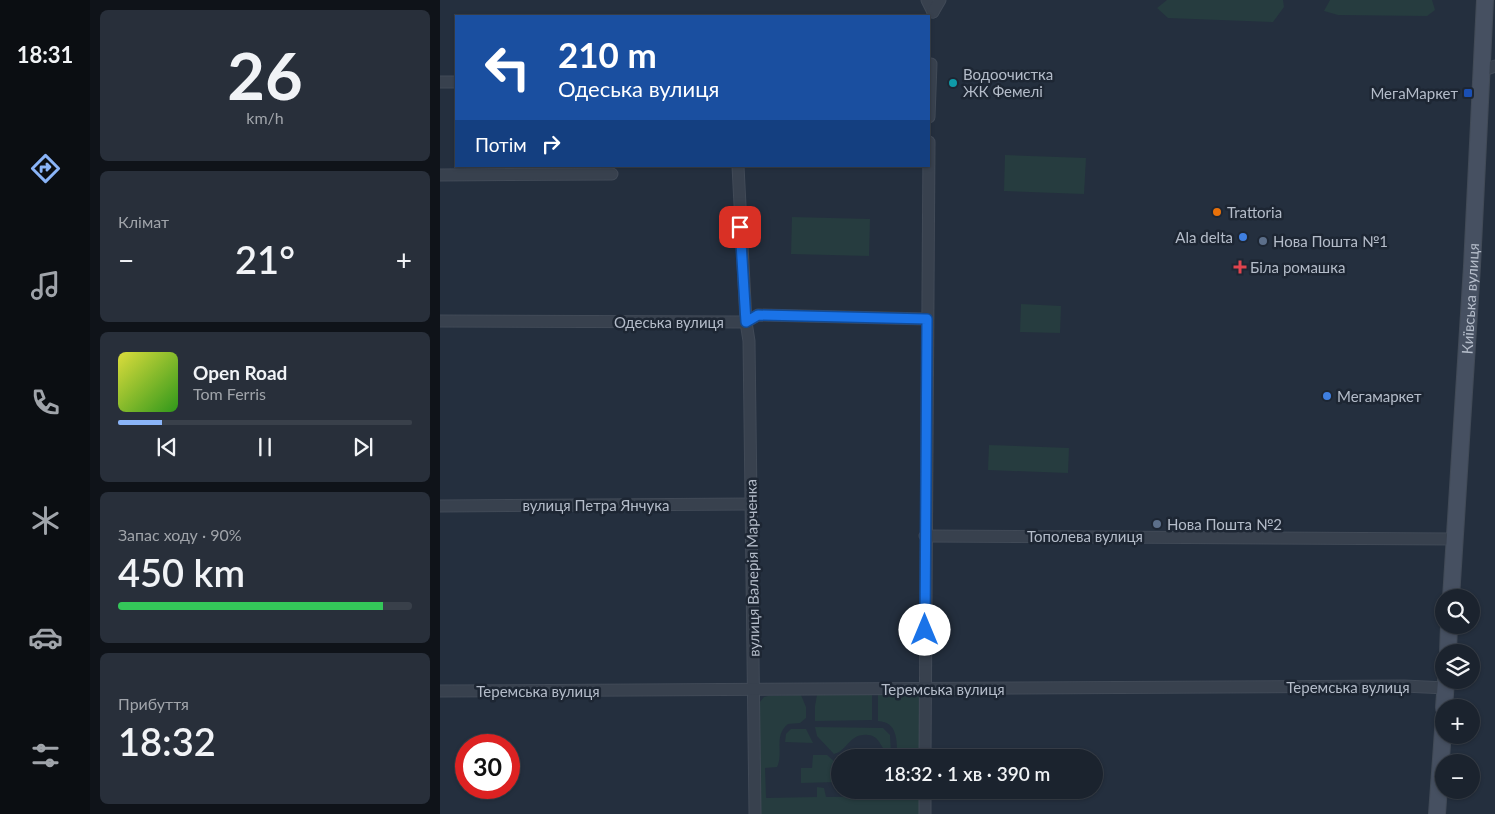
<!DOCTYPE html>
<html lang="uk">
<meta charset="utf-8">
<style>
:root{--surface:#1b232e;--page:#282f3a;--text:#f1f3f6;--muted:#a0a4aa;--line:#39404a;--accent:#8ab4f8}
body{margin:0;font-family:Lato,sans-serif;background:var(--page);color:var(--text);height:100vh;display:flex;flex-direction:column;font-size:19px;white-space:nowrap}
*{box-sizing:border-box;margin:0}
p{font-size:16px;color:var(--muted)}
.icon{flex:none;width:28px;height:28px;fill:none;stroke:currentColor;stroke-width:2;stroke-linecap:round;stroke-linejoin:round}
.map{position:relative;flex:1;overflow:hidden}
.details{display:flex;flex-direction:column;gap:10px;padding:10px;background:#0f1319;width:350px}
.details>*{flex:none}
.guide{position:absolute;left:15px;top:15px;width:475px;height:152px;border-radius:0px;box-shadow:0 1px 4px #0004,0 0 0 1px var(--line);background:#1a4fa0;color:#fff;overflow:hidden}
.fabs{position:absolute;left:995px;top:589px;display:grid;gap:10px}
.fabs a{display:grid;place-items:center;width:45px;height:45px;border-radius:50%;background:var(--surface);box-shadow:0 1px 4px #0004,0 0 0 1px var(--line);font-size:25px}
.speed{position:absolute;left:15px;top:734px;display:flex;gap:10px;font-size:25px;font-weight:700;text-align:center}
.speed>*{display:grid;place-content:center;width:65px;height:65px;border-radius:50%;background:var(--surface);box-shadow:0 1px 4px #0004,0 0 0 1px var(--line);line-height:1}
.speed .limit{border:8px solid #d22;background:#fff;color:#111}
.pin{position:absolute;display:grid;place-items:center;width:42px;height:42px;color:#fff;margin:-21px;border-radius:10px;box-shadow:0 2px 8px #0006}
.me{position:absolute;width:55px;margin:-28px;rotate:0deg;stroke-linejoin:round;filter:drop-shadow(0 0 4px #0008)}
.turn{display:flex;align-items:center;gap:18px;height:105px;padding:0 20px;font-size:22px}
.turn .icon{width:65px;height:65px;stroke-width:2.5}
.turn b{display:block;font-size:35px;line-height:42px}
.then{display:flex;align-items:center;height:48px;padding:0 20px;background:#0003;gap:10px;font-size:19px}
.big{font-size:38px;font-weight:600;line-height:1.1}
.details .card{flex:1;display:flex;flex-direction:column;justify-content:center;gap:8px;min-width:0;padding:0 18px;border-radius:8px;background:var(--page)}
.details .dial{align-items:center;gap:0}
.dial b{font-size:65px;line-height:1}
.song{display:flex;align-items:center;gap:15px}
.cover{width:60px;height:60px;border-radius:8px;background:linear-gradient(135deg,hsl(60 70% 55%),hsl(110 70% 35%))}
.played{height:5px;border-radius:2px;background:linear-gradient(90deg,var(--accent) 15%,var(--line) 15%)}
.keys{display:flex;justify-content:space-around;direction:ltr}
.heat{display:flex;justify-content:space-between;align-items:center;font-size:28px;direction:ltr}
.charge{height:8px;border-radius:4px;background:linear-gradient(90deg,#34c759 90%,var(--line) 0)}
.trip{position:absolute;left:391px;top:749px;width:272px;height:50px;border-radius:25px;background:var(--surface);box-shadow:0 1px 4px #0004,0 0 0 1px var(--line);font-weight:600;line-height:50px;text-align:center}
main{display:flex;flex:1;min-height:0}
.menu{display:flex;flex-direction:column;width:90px;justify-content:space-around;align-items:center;background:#0b0e12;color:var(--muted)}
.menu .icon{width:35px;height:35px}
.menu .current{color:var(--accent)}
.menu b{font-size:22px;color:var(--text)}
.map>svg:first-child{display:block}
.green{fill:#263c3f}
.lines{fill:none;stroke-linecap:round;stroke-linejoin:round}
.street-casing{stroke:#414a57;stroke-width:13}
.secondary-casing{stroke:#414a57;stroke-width:18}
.street{stroke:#38414e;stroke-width:11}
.secondary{stroke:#465061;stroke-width:16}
.route-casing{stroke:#114b97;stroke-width:12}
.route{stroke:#1a73e8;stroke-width:9}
.culture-dot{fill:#0f9aa8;stroke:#1d2633;stroke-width:2}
.transit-dot{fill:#1a4fb4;stroke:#1d2633;stroke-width:2}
.food-dot{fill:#e8710a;stroke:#1d2633;stroke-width:2}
.shop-dot{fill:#3f7fe0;stroke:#1d2633;stroke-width:2}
.service-dot{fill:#5c6f8a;stroke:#1d2633;stroke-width:2}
.health-dot{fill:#e0444e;stroke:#1d2633;stroke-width:2}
.labels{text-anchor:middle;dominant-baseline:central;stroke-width:5;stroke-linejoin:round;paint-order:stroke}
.poi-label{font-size:15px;fill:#b4bcc9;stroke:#1d2633;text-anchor:start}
.street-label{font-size:15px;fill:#b4bcc9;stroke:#1d2633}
</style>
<main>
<nav class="menu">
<b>18:31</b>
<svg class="icon current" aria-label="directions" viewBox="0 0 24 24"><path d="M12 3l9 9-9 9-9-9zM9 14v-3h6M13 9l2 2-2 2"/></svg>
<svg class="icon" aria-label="music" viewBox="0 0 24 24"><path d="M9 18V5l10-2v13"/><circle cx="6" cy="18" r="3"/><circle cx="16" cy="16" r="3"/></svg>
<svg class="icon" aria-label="phone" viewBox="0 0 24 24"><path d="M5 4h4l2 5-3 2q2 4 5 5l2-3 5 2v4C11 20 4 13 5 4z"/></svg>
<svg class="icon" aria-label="climate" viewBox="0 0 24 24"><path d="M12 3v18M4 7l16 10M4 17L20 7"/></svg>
<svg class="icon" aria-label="car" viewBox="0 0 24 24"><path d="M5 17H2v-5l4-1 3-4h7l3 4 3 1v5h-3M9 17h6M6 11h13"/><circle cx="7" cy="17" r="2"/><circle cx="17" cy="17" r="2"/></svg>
<svg class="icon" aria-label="filters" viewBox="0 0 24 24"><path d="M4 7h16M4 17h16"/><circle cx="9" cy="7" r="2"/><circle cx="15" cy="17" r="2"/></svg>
</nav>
<section class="details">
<div class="card dial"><b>26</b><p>km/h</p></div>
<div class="card"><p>Клімат</p>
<div class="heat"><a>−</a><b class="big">21°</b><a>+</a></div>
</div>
<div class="card">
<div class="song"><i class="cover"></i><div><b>Open Road</b><p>Tom Ferris</p></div></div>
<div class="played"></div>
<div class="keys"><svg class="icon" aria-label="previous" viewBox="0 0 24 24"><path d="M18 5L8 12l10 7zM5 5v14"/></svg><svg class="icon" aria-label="pause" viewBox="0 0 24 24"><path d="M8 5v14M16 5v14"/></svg><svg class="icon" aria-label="next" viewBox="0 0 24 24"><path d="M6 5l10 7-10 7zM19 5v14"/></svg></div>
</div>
<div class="card"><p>Запас ходу · 90%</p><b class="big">450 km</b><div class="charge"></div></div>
<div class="card"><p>Прибуття</p><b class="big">18:32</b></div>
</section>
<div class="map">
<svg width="1055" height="814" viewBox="0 0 1055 814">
<rect width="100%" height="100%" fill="#242f3e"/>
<!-- green -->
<g class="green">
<path d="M727 0H843L844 7 833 22 728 18 717 8Z"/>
<path d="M890 0H992L995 10 987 16 898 15 884 11Z"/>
<path d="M565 155 646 158 644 194 564 191Z"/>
<path d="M352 217 430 219 429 256 351 254Z"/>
<path d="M581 304 621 306 620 333 580 332Z"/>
<path d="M549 445 629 448 628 473 548 470Z"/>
<path d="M476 693 482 698 481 757H457C457 741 458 722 438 721V694Z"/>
<path d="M432 694V720L375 721V706L377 695Z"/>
<path d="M361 695 366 707V718L360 723 348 724C333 736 344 753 337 767L325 768 326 798 377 797V787L384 788 386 797 481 796V814H320L319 703 324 697 328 696Z"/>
<path d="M375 727 443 728 450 735 451 754C440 752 442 736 428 735 409 733 407 752 394 754L377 736Z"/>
<path d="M351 729H366L373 743 345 742 346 734Z"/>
<path d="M373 755H387L396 763 400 772 397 782 361 783V768H372Z"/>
</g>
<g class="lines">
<defs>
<g id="street">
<path d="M487 0 493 12"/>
<path d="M493 12 500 0"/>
<path d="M1041 71 1055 66"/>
<path d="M0 82H16"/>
<path d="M489 117 491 64"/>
<path d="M298 166 306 322 309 341 315 814"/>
<path d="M0 175 172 174"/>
<path d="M0 321 306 322 318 315 487 319"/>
<path d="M0 506 311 504"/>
<path d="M485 536 1014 539"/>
<path d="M0 691 964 686 1006 688"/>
<path d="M485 758 489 142"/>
<path d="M485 790V814"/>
</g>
<g id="secondary">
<path id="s1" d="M1011 598 1032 266 1045 0"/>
<path d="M1008 652 1009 625"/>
<path d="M1004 708 1006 680"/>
<path d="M997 814 1004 717"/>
</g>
</defs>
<!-- street casing -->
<use href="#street" class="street-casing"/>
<!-- secondary casing -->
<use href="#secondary" class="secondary-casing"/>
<!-- street -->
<use href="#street" class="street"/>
<!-- secondary -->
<use href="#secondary" class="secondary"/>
</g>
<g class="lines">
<defs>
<path id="route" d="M300 227 306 322 318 315 487 319 485 630"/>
</defs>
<!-- route casing -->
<use href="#route" class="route-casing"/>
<!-- route -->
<use href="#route" class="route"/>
</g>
<!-- markers -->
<circle class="culture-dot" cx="513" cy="83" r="5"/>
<rect class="transit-dot" x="1023" y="88" width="10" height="10" rx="2.5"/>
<circle class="food-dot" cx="777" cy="212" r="5"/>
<g class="shop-dot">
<circle cx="803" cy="237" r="5"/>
<circle cx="887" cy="396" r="5"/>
</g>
<g class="service-dot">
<circle cx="823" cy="241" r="5"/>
<circle cx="717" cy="524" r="5"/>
</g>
<path class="health-dot" d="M797.5 259.5h5v5h5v5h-5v5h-5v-5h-5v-5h5z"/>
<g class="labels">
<!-- poi labels -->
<g class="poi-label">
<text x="523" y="74">Водоочистка<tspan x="523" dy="17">ЖК Фемелі</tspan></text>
<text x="1018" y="93" text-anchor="end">МегаМаркет</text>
<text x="787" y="212">Trattoria</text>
<text x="793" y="237" text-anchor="end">Ala delta</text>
<text x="833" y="241">Нова Пошта №1</text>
<text x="810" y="267">Біла ромашка</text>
<text x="897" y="396">Мегамаркет</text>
<text x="727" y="524">Нова Пошта №2</text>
</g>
<!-- street labels -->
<g class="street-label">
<text stroke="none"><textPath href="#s1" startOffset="300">Київська вулиця</textPath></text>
<text x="229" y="322">Одеська вулиця</text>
<text x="156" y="505">вулиця Петра Янчука</text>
<text x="645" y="536">Тополева вулиця</text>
<text transform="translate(312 568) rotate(-91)">вулиця Валерія Марченка</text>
<text x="908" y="687">Теремська вулиця</text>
<text x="503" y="689">Теремська вулиця</text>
<text x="98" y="691">Теремська вулиця</text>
</g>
</g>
</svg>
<div class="fabs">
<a><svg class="icon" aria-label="search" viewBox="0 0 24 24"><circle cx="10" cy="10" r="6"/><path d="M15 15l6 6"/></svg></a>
<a><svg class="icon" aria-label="layers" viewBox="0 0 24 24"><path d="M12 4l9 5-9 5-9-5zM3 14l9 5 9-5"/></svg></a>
<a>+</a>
<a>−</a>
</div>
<div class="speed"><div class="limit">30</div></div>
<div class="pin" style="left:300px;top:227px;background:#d93025"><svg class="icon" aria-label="arrive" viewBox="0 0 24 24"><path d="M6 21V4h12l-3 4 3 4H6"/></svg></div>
<svg class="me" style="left:485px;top:630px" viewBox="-20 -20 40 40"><circle r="19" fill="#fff"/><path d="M0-13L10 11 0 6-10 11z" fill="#1a73e8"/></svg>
<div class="trip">18:32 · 1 хв · 390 m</div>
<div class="guide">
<div class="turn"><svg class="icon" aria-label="left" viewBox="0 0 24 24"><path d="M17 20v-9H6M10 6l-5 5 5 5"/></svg><div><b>210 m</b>Одеська вулиця</div></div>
<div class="then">Потім<svg class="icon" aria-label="right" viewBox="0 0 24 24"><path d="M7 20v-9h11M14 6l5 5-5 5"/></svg></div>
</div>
</div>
</main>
